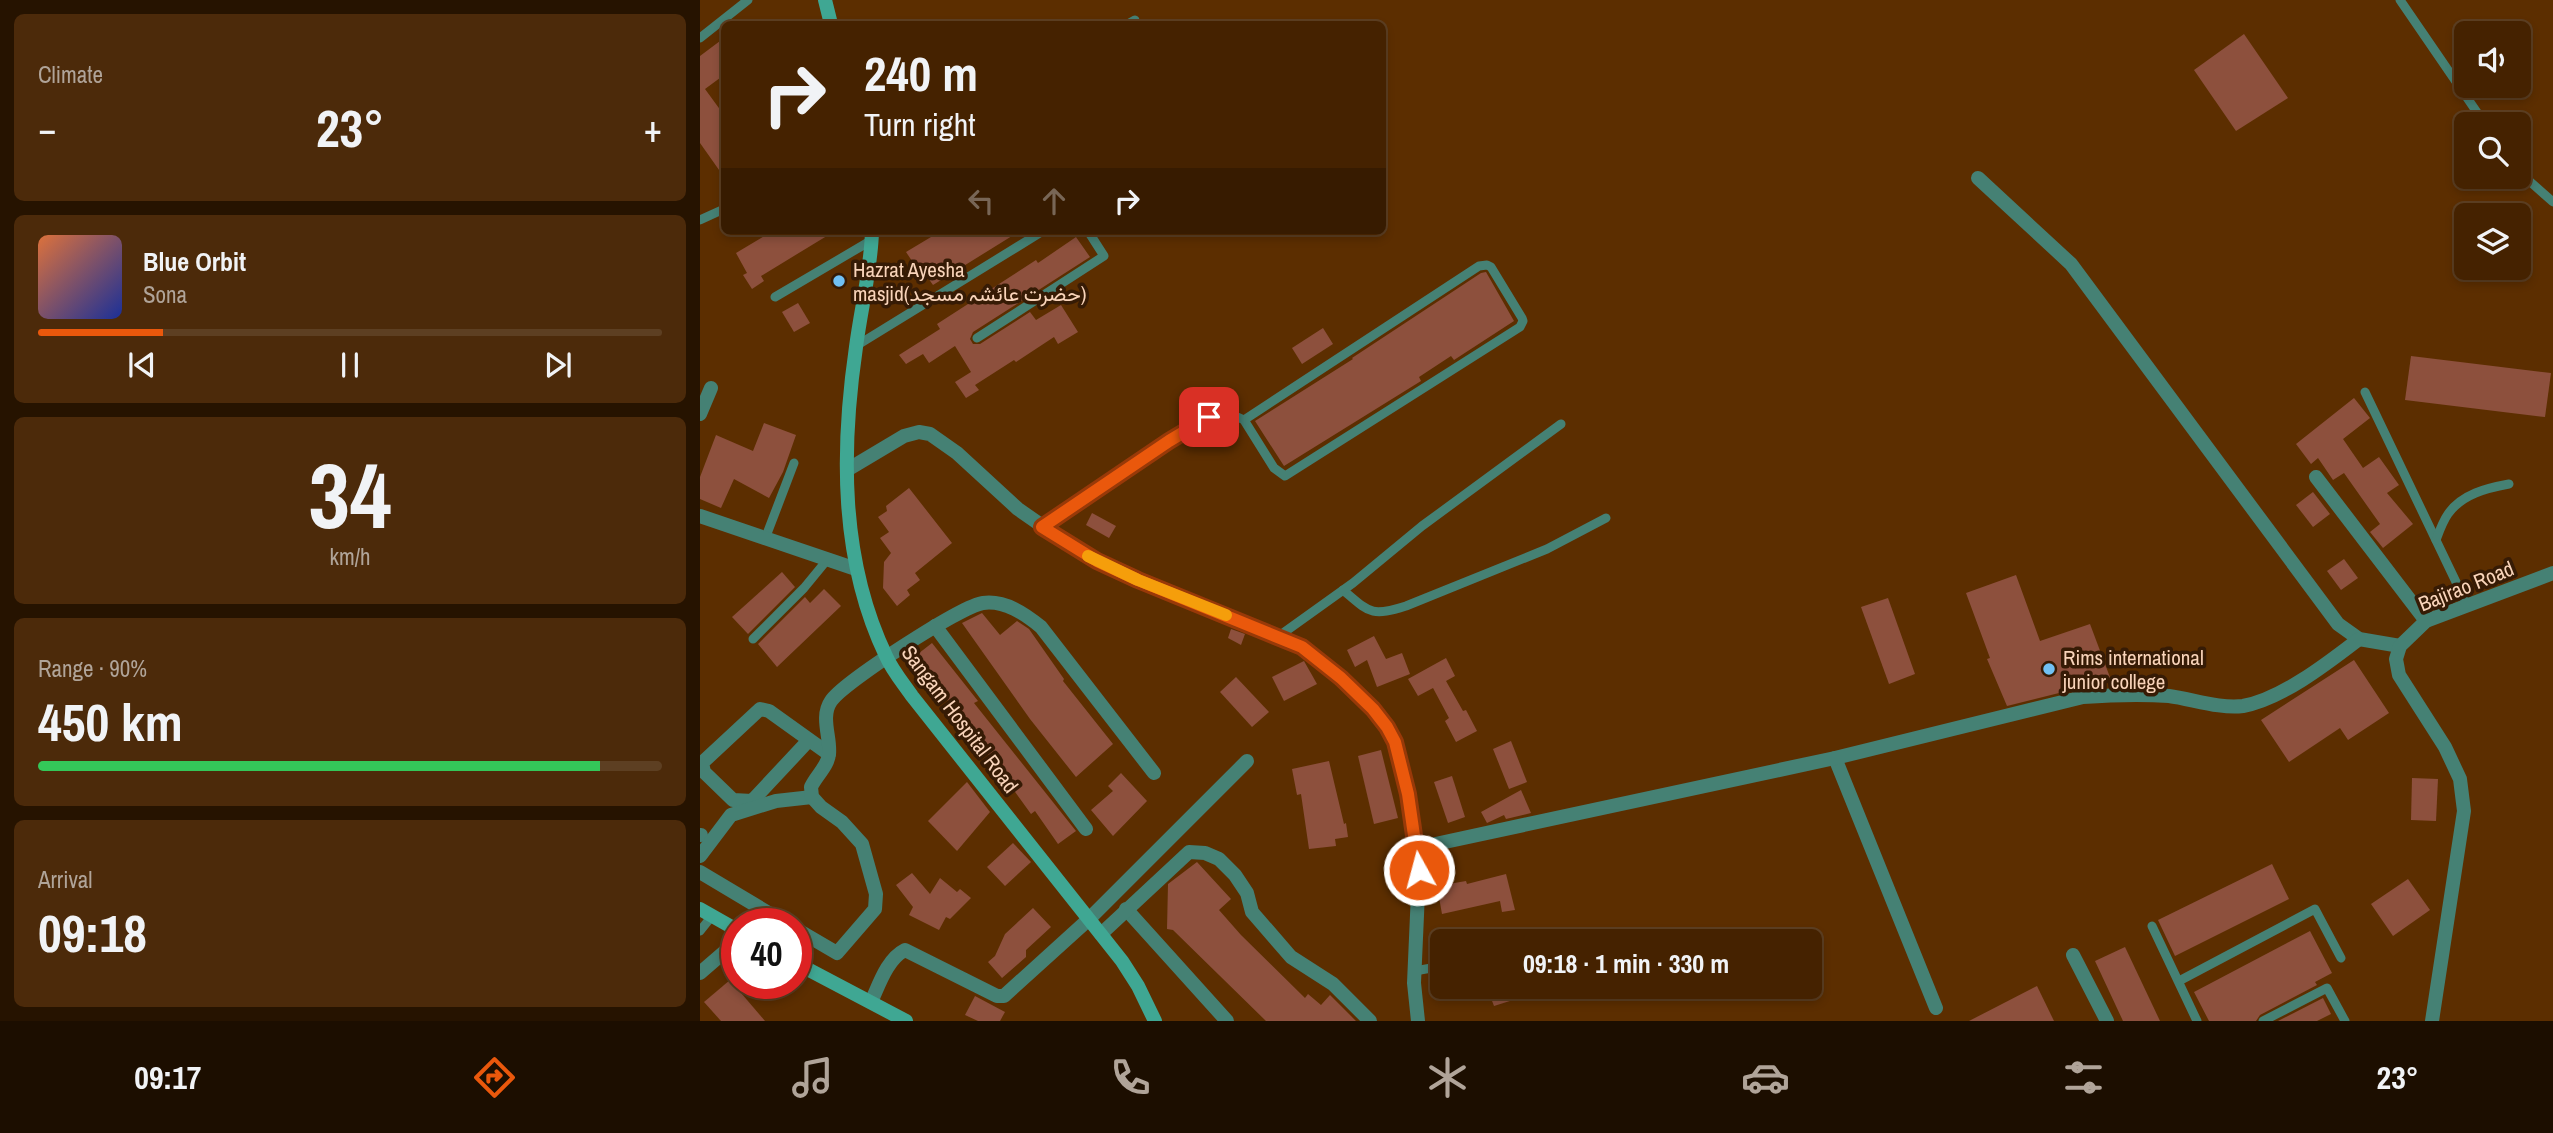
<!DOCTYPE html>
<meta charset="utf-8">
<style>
:root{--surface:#452200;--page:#4c2a0a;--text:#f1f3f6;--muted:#b0a499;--line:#5d3f22;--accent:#ea580c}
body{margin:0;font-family:"Archivo Narrow",Vazirmatn,sans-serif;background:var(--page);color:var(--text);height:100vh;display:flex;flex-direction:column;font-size:26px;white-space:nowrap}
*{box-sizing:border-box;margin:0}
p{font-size:23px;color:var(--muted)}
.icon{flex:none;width:38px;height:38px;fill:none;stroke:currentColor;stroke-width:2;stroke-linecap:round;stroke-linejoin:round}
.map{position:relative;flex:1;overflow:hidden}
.drawer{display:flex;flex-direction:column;gap:14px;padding:14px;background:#261300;width:700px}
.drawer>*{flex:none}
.hud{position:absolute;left:21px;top:21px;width:665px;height:214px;border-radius:10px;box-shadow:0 4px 10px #0003,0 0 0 2px var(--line);background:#452200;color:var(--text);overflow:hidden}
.tools{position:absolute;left:1754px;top:21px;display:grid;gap:14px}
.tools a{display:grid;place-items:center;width:77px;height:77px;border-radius:10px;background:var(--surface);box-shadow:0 4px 10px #0003,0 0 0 2px var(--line);font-size:35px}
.speed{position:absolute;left:21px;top:908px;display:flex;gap:14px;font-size:35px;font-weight:700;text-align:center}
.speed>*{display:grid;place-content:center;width:91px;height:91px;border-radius:50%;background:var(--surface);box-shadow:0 4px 10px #0003,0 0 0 2px var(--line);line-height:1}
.speed .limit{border:10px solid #d22;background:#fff;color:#111}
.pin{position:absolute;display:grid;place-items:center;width:60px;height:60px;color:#fff;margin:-30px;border-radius:14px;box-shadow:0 4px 10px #0006}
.me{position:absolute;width:77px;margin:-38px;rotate:353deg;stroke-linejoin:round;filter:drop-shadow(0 0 5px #0008)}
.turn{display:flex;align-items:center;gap:24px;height:147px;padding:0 28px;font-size:32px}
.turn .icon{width:91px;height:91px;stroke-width:2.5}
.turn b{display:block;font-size:49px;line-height:60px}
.lanes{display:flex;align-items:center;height:66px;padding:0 28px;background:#0003;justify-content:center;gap:35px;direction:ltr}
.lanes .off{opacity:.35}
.big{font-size:52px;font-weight:700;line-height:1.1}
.drawer .card{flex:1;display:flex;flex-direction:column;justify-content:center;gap:10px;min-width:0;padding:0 24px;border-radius:10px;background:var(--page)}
.drawer .dial{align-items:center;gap:0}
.dial b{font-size:91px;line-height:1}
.song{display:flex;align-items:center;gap:21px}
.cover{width:84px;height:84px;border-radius:10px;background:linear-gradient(135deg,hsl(20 70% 55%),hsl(230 70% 35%))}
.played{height:7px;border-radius:4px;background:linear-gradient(90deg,var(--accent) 20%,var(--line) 20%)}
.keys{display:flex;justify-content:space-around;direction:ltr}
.heat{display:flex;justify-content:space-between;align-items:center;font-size:38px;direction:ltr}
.charge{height:10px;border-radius:5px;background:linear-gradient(90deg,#34c759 90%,var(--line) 0)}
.trip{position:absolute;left:730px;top:929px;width:392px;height:70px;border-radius:10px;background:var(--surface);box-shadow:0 4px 10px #0003,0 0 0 2px var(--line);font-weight:700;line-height:70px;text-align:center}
.tab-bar{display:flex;height:112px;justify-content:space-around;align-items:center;background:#1c0e00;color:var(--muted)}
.tab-bar .icon{width:49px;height:49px}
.tab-bar .active{color:var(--accent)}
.tab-bar b{font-size:32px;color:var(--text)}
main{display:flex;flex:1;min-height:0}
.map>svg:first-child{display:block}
.building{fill:#8d503d}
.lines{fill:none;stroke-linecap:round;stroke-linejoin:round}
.service{stroke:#458174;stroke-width:9}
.minor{stroke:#458174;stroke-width:14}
.tertiary{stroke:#458174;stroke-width:14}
.secondary{stroke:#3fa793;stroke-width:14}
.route-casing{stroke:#983908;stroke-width:18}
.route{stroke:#ea580c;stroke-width:12}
.slow{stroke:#f59e0b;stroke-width:12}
.poi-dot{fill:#71c1f4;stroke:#361b05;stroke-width:2.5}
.labels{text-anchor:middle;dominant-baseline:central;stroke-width:7;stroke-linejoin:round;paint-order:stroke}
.poi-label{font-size:21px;fill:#f9d4ba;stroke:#361b05;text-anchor:start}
.street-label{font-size:21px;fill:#f9d4ba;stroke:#361b05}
</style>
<main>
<section class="drawer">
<div class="card"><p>Climate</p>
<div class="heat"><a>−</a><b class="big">23°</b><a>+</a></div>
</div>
<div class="card">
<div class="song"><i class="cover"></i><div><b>Blue Orbit</b><p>Sona</p></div></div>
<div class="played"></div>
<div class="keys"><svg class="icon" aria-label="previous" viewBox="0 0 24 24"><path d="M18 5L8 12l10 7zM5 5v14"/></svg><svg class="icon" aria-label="pause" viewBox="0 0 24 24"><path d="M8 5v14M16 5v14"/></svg><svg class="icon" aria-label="next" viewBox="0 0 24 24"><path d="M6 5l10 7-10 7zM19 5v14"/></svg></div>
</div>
<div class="card dial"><b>34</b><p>km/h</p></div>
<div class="card"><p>Range · 90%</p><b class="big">450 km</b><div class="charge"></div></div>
<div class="card"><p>Arrival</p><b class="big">09:18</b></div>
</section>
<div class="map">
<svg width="1853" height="1021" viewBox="0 0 1853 1021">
<rect width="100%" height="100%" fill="#5c2e00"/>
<!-- building -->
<g class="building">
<path d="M1544 34 1588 98 1536 131 1494 70Z"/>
<path d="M24 38V75L5 89 24 115V177L0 143V56Z"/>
<path d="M73 231H135L61 276 64 281 52 289 43 275 47 273 36 253Z"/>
<path d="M241 231H320L233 285 221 268 218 270 206 252Z"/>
<path d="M376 237 390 257 273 332 270 339 273 344H280L330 312 336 320 361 305 378 332 358 344 354 337 316 362 314 360 275 385 279 390 266 398 255 382 271 372 255 346 229 363 223 354 206 364 199 355 240 329 237 324 336 260 338 263Z"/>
<path d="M786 272 814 321 754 360 751 356 719 377 721 381 584 466 555 421 653 359 652 358 781 273Z"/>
<path d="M98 303 110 323 94 332 82 312Z"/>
<path d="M623 328 633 344 602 364 592 348Z"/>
<path d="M1711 356 1851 373 1845 417 1705 400Z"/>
<path d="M1654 398 1670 418 1643 439 1663 468 1679 457 1699 485 1687 493 1713 524 1683 548 1670 532 1680 524 1644 473 1633 480 1618 458 1611 464 1596 444Z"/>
<path d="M64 423 96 435 83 472 69 498 34 479 21 508 0 499V477L16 435 53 451Z"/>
<path d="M209 488 252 543 215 573 220 580 207 590 210 595 197 606 183 588 184 562 191 553 180 538 189 532 178 517 187 511 186 506Z"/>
<path d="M1613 492 1630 514 1613 527 1596 505Z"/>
<path d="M392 513 416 526 409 538 386 525Z"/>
<path d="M1644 559 1658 578 1641 590 1627 571Z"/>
<path d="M82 572 95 587 48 634 32 617Z"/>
<path d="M1316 575 1340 641 1390 624 1411 680 1307 706 1287 659 1290 658 1266 593Z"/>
<path d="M124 589 141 606 77 667 58 644 105 597 110 603Z"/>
<path d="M1188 598 1215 674 1189 684 1161 607Z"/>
<path d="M282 613 300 635 317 621 329 629 364 679 363 681 413 744 376 777 330 719 262 623Z"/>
<path d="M531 629 545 634 541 645 528 638Z"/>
<path d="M674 636 686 659 702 653 710 674 677 687 667 660 655 667 647 650Z"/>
<path d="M232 643 278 701 274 703 376 831 358 844 335 811 331 814 282 746 279 748 234 680 232 682 214 657Z"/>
<path d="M746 658 755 676 746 681 763 711 766 710 777 731 756 742 745 721 749 718 733 688 718 696 708 679Z"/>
<path d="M1654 660 1689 713 1648 740 1640 728 1589 762 1561 720Z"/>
<path d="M604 661 617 684 584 701 572 677Z"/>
<path d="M536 677 569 712 552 727 520 692Z"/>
<path d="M811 741 827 782 809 789 793 749Z"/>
<path d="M681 750 698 818 674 824 658 756Z"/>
<path d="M629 761 644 824 646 823 648 837 635 839 636 846 609 849 601 794 597 795 592 769Z"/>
<path d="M421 773 447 801 413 836 391 810 413 791 408 786Z"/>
<path d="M752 776 765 817 748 823 734 782Z"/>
<path d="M1712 778 1738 779 1736 821 1711 820Z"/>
<path d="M267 782 290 812 257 851 228 821Z"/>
<path d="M821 790 831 813 806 819 804 815 787 823 781 812Z"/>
<path d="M313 843 331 862 305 886 287 867Z"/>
<path d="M497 862 531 899 519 910 541 935 605 998 608 994 621 1005 630 995 656 1021H566L473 930 467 929 468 884Z"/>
<path d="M1572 864 1589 899 1475 956 1458 920Z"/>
<path d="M212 873 230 894 240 878 257 892 260 889 271 898 250 919 246 917 239 930 209 915 213 907 196 885Z"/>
<path d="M806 874 815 910 802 912 800 901 742 914 737 886 766 881 767 884Z"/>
<path d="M1708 879 1730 910 1693 936 1671 904Z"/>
<path d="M333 908 351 927 326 950V957L302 978 288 962 295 956 305 934Z"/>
<path d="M1610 931 1632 973 1615 982 1617 985 1560 1015 1556 1021H1509L1494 992Z"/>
<path d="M1425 947 1460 1021H1423L1395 961Z"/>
<path d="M30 980 65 1021H21L4 1002Z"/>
<path d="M1337 986 1354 1021H1269Z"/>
<path d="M809 987 813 1000 794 1006 789 993Z"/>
<path d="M275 996 305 1012 300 1021H278L265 1015Z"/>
<path d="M1623 998 1631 1014 1617 1021H1578Z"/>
</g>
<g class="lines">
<!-- service -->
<g class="service">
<path d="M1700 0 1785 124"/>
<path d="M428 24 435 20"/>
<path d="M0 38 48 0"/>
<path d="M1818 171 1853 202"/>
<path d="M0 220 24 209"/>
<path d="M75 297 172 240"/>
<path d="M277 338 404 256 388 231"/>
<path d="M156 346 343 231"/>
<path d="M1665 392 1768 607"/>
<path d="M342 527 469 441 509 417 521 413 531 414 544 420 779 266 787 265 791 267 822 318 823 321 820 327 585 476 574 468 544 420"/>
<path d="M65 539 94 463"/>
<path d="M1736 540C1739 532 1743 521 1748 514 1762 494 1787 488 1809 484"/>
<path d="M643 590C670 613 671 617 706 606L847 549 906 518"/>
<path d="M579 636 653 583 722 526 861 424"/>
<path d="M53 639 104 588 127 560"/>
<path d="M1452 926 1497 1021"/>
<path d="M0 931 12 916"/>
<path d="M715 971 742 966"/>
<path d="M1479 981 1615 909 1641 958"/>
<path d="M1563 1021 1627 988 1645 1021"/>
</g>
<!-- minor -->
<g class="minor">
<path d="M1278 178 1371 264 1638 624 1659 639 1700 646"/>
<path d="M0 414 11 388"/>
<path d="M1616 477 1726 621"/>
<path d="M0 516 156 569"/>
<path d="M235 626 386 829"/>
<path d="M109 740 52 801 33 800 4 772 2 763 60 709 69 711 129 754"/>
<path d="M1135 758 1236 1008"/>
<path d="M0 835H1"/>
<path d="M717 848 1135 758 1383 697C1411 695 1440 694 1469 696 1492 699 1520 709 1543 706 1582 699 1629 662 1659 639"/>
<path d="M0 856 31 815 76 801 112 797"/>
<path d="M0 872 87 924"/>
<path d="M426 909 527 1021"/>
<path d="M96 929 137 953 175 909 176 894 162 844 142 822 121 807 112 797 111 787C116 776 128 766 129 754 131 738 120 717 131 701 144 682 261 606 283 603 305 600 325 614 341 627L454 773"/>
<path d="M401 934 489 852 505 853 519 859 535 875 547 893 552 912 591 957 633 984 670 1021"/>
<path d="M1373 955 1407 1021"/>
<path d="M0 973 37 941"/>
<path d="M171 1002C179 985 187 959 205 950L297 996H304L389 919 547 761"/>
</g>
<!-- tertiary -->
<g class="tertiary">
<path d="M147 470 204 436 219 432 230 434 257 453 318 509 374 548 437 580 602 647 641 678 673 709 687 727 701 760 719 870 714 983 718 1021"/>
<path d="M1732 1021 1764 811 1760 779 1745 747 1699 675 1696 659 1700 646 1726 621 1853 573"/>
</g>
<!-- secondary -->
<g class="secondary">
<path d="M125 0 131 24"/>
<path d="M172 231C171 270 161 308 156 347 141 450 140 560 186 656 192 670 203 683 212 696L422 961 438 986 455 1021"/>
<path d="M0 909 37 930"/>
<path d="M96 963 206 1021"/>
</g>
</g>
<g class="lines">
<defs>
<path id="route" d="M509 417 469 441 342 527 397 561 438 580 602 647 641 678 673 709 687 727 695 742 708 794 719 870"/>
</defs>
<!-- route casing -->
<use href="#route" class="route-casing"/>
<!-- route -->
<use href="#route" class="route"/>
<!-- slow -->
<path class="slow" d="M388 556 438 580 526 615"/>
</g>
<!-- markers -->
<g class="poi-dot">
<circle cx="139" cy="281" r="7"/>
<circle cx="1349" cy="669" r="7"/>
</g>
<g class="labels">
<!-- poi labels -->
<g class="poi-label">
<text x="153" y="269">Hazrat Ayesha<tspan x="153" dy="24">masjid(حضرت عائشہ مسجد)</tspan></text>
<text x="1363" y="657">Rims international<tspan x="1363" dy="24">junior college</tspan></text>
</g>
<!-- street labels -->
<g class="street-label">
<text transform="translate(1766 586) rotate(-22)">Bajirao Road</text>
<text transform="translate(260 719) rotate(53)">Sangam Hospital Road</text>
</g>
</g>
</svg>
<div class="tools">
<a><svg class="icon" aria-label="sound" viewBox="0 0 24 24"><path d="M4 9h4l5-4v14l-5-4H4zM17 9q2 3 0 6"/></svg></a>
<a><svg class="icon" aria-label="search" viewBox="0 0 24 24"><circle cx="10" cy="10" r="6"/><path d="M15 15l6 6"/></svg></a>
<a><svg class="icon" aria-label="layers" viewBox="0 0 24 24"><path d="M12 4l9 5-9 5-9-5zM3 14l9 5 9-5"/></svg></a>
</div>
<div class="speed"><div class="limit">40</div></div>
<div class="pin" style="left:509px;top:417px;background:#d93025"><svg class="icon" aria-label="arrive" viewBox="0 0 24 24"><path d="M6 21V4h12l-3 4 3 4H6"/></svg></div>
<svg class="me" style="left:719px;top:870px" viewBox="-20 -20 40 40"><circle r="17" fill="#ea580c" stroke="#fff" stroke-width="3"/><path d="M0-11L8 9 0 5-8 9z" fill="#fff"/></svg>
<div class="trip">09:18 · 1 min · 330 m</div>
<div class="hud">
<div class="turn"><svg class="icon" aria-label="right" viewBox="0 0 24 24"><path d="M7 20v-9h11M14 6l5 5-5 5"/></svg><div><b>240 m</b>Turn right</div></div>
<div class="lanes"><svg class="icon off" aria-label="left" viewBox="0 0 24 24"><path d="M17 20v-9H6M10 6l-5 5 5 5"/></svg><svg class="icon off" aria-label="ahead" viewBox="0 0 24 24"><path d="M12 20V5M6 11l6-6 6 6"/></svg><svg class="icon" aria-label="right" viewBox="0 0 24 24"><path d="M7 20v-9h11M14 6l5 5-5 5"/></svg></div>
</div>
</div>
</main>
<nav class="tab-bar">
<b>09:17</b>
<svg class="icon active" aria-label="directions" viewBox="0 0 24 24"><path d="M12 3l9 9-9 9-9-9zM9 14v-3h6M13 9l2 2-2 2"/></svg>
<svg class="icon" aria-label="music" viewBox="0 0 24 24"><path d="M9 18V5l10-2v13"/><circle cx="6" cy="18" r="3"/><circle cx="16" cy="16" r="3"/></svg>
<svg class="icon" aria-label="phone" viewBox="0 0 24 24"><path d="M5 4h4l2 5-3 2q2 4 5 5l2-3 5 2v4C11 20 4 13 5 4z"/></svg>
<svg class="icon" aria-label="climate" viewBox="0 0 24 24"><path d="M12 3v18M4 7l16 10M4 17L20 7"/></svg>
<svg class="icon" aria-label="car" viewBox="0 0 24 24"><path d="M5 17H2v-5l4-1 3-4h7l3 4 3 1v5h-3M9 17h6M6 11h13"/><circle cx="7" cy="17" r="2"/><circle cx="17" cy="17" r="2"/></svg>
<svg class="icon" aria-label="filters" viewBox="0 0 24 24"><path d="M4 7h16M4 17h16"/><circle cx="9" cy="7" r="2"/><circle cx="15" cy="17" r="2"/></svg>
<b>23°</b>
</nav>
